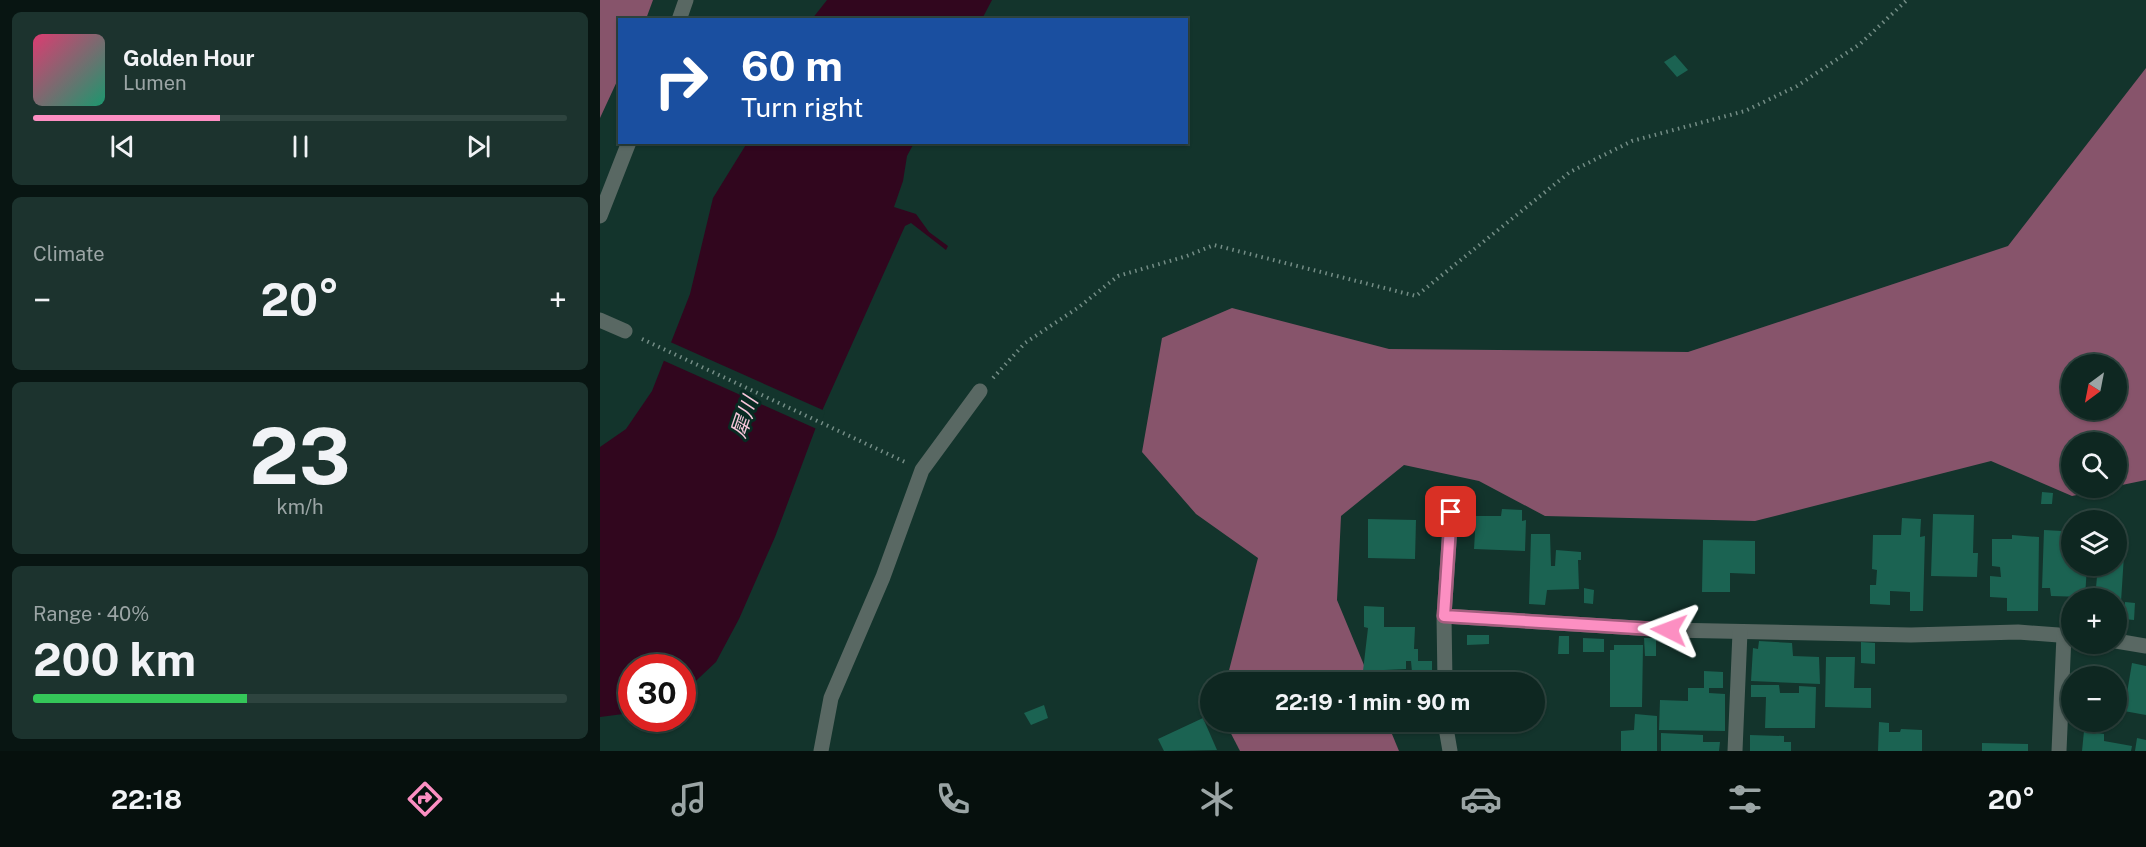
<!DOCTYPE html>
<meta charset="utf-8">
<style>
:root{--surface:#0e2721;--page:#1c332e;--text:#f1f3f6;--muted:#9ba5a5;--line:#2e443f;--accent:#fc8fc2}
body{margin:0;font-family:"Public Sans","Noto Sans JP",sans-serif;background:var(--page);color:var(--text);height:100vh;display:flex;flex-direction:column;font-size:22px;white-space:nowrap}
*{box-sizing:border-box;margin:0}
p{font-size:20px;color:var(--muted)}
.icon{flex:none;width:33px;height:33px;fill:none;stroke:currentColor;stroke-width:2;stroke-linecap:round;stroke-linejoin:round}
.map{position:relative;flex:1;overflow:hidden}
.drawer{display:flex;flex-direction:column;gap:12px;padding:12px;background:#081512;width:600px}
.drawer>*{flex:none}
.top-card{position:absolute;left:18px;top:18px;width:570px;height:126px;border-radius:0px;box-shadow:0 2px 4px #0004,0 0 0 2px var(--line);background:#1a4fa0;color:#fff;overflow:hidden}
.needle{width:39px;rotate:212deg}
.tools{position:absolute;left:1461px;top:354px;display:grid;gap:12px}
.tools a{display:grid;place-items:center;width:66px;height:66px;border-radius:50%;background:var(--surface);box-shadow:0 2px 4px #0004,0 0 0 2px var(--line);font-size:30px}
.speed{position:absolute;left:18px;top:654px;display:flex;gap:12px;font-size:30px;font-weight:700;text-align:center}
.speed>*{display:grid;place-content:center;width:78px;height:78px;border-radius:50%;background:var(--surface);box-shadow:0 2px 4px #0004,0 0 0 2px var(--line);line-height:1}
.speed .limit{border:9px solid #d22;background:#fff;color:#111}
.pin{position:absolute;display:grid;place-items:center;width:51px;height:51px;color:#fff;margin:-26px;border-radius:12px;box-shadow:0 3px 9px #0006}
.me{position:absolute;width:66px;margin:-33px;rotate:273deg;stroke-linejoin:round;filter:drop-shadow(0 0 4px #0008)}
.turn{display:flex;align-items:center;gap:21px;height:126px;padding:0 24px;font-size:27px}
.turn .icon{width:78px;height:78px;stroke-width:2.5}
.turn b{display:block;font-size:42px;line-height:51px}
.big{font-size:45px;font-weight:700;line-height:1.1}
.drawer .widget{flex:1;display:flex;flex-direction:column;justify-content:center;gap:9px;min-width:0;padding:0 21px;border-radius:9px;background:var(--page)}
.drawer .dial{align-items:center;gap:0}
.dial b{font-size:78px;line-height:1}
.song{display:flex;align-items:center;gap:18px}
.cover{width:72px;height:72px;border-radius:9px;background:linear-gradient(135deg,hsl(340 70% 55%),hsl(160 70% 35%))}
.played{height:6px;border-radius:3px;background:linear-gradient(90deg,var(--accent) 35%,var(--line) 35%)}
.keys{display:flex;justify-content:space-around;direction:ltr}
.heat{display:flex;justify-content:space-between;align-items:center;font-size:33px;direction:ltr}
.charge{height:9px;border-radius:4px;background:linear-gradient(90deg,#34c759 40%,var(--line) 0)}
.trip{position:absolute;left:600px;top:672px;width:345px;height:60px;border-radius:30px;background:var(--surface);box-shadow:0 2px 4px #0004,0 0 0 2px var(--line);font-weight:700;line-height:60px;text-align:center}
.tabs{display:flex;height:96px;justify-content:space-around;align-items:center;background:#06100d;color:var(--muted)}
.tabs .icon{width:42px;height:42px}
.tabs .current{color:var(--accent)}
.tabs b{font-size:27px;color:var(--text)}
main{display:flex;flex:1;min-height:0}
.map>svg:first-child{display:block}
.forest{fill:#87546b;fill-rule:evenodd}
.water{fill:#31061e}
.pier{fill:#13342c}
.building{fill:#1b6352}
.lines{fill:none;stroke-linecap:round;stroke-linejoin:round}
.path{stroke:#748d86;stroke-width:4;stroke-dasharray:1.5 4.5;stroke-linecap:butt}
.minor{stroke:#596863;stroke-width:15}
.route-casing{stroke:#a45d7e;stroke-width:15}
.route{stroke:#fc8fc2;stroke-width:10}
.labels{text-anchor:middle;dominant-baseline:central;stroke-width:6;stroke-linejoin:round;paint-order:stroke}
.water-label{font-size:21px;font-style:italic;fill:#f8c6db;stroke:#082a22}
</style>
<main>
<section class="drawer">
<div class="widget">
<div class="song"><i class="cover"></i><div><b>Golden Hour</b><p>Lumen</p></div></div>
<div class="played"></div>
<div class="keys"><svg class="icon" aria-label="previous" viewBox="0 0 24 24"><path d="M18 5L8 12l10 7zM5 5v14"/></svg><svg class="icon" aria-label="pause" viewBox="0 0 24 24"><path d="M8 5v14M16 5v14"/></svg><svg class="icon" aria-label="next" viewBox="0 0 24 24"><path d="M6 5l10 7-10 7zM19 5v14"/></svg></div>
</div>
<div class="widget"><p>Climate</p>
<div class="heat"><a>−</a><b class="big">20°</b><a>+</a></div>
</div>
<div class="widget dial"><b>23</b><p>km/h</p></div>
<div class="widget"><p>Range · 40%</p><b class="big">200 km</b><div class="charge"></div></div>
</section>
<div class="map">
<svg width="1546" height="751" viewBox="0 0 1546 751">
<rect width="100%" height="100%" fill="#13342c"/>
<!-- forest -->
<g class="forest">
<path d="M0 0H53L46 19 20 20 19 77 0 118Z"/>
<path d="M1546 68V480L1517 486 1516 442H1472V488H1510L1472 496 1391 461 1155 521 945 516 879 481 804 465 741 516 737 600 771 682H626L658 558 596 514 542 452 562 338 632 308 789 349 1088 352 1408 246ZM1472 364H1516V410H1472Z"/>
<path d="M625 722H787L799 751H640Z"/>
</g>
<!-- water -->
<g class="water">
<path d="M227 0H392L382 19H212Z"/>
<path d="M147 143H314L307 156 303 181 294 207 316 214 329 232 348 246 346 250 311 223 305 226 222 411 175 537 139 619 116 662 83 693 82 668H32L31 713 0 717V447L26 429 52 391 90 294 113 198Z"/>
</g>
<!-- pier -->
<path class="pier" d="M68 341 225 411 219 430 60 359Z"/>
<!-- building -->
<g class="building">
<path d="M1075 55 1088 70 1077 77 1064 62Z"/>
<path d="M1442 492 1453 493 1452 504H1441Z"/>
<path d="M902 509 922 510V521L926 520 925 551 874 549 876 516H901Z"/>
<path d="M1333 514 1374 515 1373 553H1378L1377 577 1331 576Z"/>
<path d="M1302 518 1321 519 1320 537 1325 536 1323 611H1310V592L1290 591V605L1270 604V585H1276L1277 570 1272 569 1273 535H1301Z"/>
<path d="M768 519 816 520 815 559 768 558Z"/>
<path d="M1444 530 1462 531V543L1472 544V566H1487L1485 597 1451 596 1450 588H1442Z"/>
<path d="M931 534H950L951 566H955L956 550 981 552V560H978L979 589 947 590 945 605 929 604Z"/>
<path d="M1412 535 1439 537 1438 611H1407V598L1390 597V576L1401 577 1400 567 1392 566V539H1412Z"/>
<path d="M1516 538 1525 539 1521 602H1516V598H1495L1498 566H1516Z"/>
<path d="M1103 540 1155 541V574L1130 573V592H1102Z"/>
<path d="M984 588 994 590 993 604 984 603Z"/>
<path d="M1525 602 1535 603 1534 620 1524 619Z"/>
<path d="M764 606 784 607V627H815L814 649H818V661H832V672H812L811 661H806V669L763 671 768 628 764 627Z"/>
<path d="M867 635H889V644L867 645Z"/>
<path d="M959 636H969V654H958Z"/>
<path d="M983 638 1004 639V652H983Z"/>
<path d="M1044 638H1056V656H1045Z"/>
<path d="M1159 641 1192 643 1193 656 1219 657 1220 684 1151 681 1153 648 1158 649Z"/>
<path d="M1261 642 1275 643V664L1261 663Z"/>
<path d="M1014 645H1043L1042 707H1010V650H1014Z"/>
<path d="M1226 657H1255L1254 688H1271V708L1225 707Z"/>
<path d="M1532 663 1546 666V715L1524 711Z"/>
<path d="M1104 671 1123 672V688H1109V693L1125 694V731L1059 730 1060 700 1088 701V688H1104Z"/>
<path d="M1151 685H1179L1180 693H1199V686L1216 687 1215 728H1165L1166 697H1151Z"/>
<path d="M444 705 448 718 431 725 424 713Z"/>
<path d="M1035 714 1057 716V751H1021V731L1034 730Z"/>
<path d="M603 718 617 750 564 751 558 739Z"/>
<path d="M860 722H927V726L860 725Z"/>
<path d="M1279 722 1289 723V732H1300L1301 729 1322 730V751H1278Z"/>
<path d="M1484 731 1504 734V741L1532 746 1531 751H1482Z"/>
<path d="M1061 733 1103 735V742H1120L1119 751H1061Z"/>
<path d="M1150 735 1184 736V742H1191V751H1150Z"/>
<path d="M1537 738 1546 740V751H1535Z"/>
<path d="M1382 743 1428 744V751H1382Z"/>
</g>
<g class="lines">
<!-- path -->
<g class="path">
<path d="M42 339 305 462"/>
<path d="M393 378 425 343 479 307 518 276 587 256 614 245 816 296 970 172 1032 141 1145 111 1197 86 1260 44 1307 0"/>
</g>
<!-- minor -->
<g class="minor">
<path d="M79 20 86 0"/>
<path d="M0 216 29 142"/>
<path d="M0 320 25 331"/>
<path d="M844 616 1069 630 1311 635 1418 632 1472 636"/>
<path d="M1516 641 1546 646"/>
<path d="M845 682 844 616 851 512"/>
<path d="M845 722 850 751"/>
<path d="M221 751 231 698 283 577 322 470 380 391"/>
<path d="M1135 751 1140 632"/>
<path d="M1459 751 1464 635"/>
</g>
</g>
<g class="lines">
<defs>
<path id="route" d="M851 512 844 616 1069 630"/>
</defs>
<!-- route casing -->
<use href="#route" class="route-casing"/>
<!-- route -->
<use href="#route" class="route"/>
</g>
<g class="labels">
<!-- water labels -->
<g class="water-label">
<text transform="translate(144 417) rotate(-71)">犀川</text>
</g>
</g>
</svg>
<div class="tools">
<a><svg class="needle" viewBox="-14 -14 28 28"><path d="M0-13l5 13h-10z" fill="#e53935"/><path d="M0 13l5-13h-10z" fill="#9ba5a5"/></svg></a>
<a><svg class="icon" aria-label="search" viewBox="0 0 24 24"><circle cx="10" cy="10" r="6"/><path d="M15 15l6 6"/></svg></a>
<a><svg class="icon" aria-label="layers" viewBox="0 0 24 24"><path d="M12 4l9 5-9 5-9-5zM3 14l9 5 9-5"/></svg></a>
<a>+</a>
<a>−</a>
</div>
<div class="speed"><div class="limit">30</div></div>
<div class="pin" style="left:851px;top:512px;background:#d93025"><svg class="icon" aria-label="arrive" viewBox="0 0 24 24"><path d="M6 21V4h12l-3 4 3 4H6"/></svg></div>
<svg class="me" style="left:1069px;top:630px" viewBox="-20 -20 40 40"><path d="M0-17L14 15 0 8-14 15z" fill="#fc8fc2" stroke="#fff" stroke-width="4"/></svg>
<div class="trip">22:19 · 1 min · 90 m</div>
<div class="top-card">
<div class="turn"><svg class="icon" aria-label="right" viewBox="0 0 24 24"><path d="M7 20v-9h11M14 6l5 5-5 5"/></svg><div><b>60 m</b>Turn right</div></div>
</div>
</div>
</main>
<nav class="tabs">
<b>22:18</b>
<svg class="icon current" aria-label="directions" viewBox="0 0 24 24"><path d="M12 3l9 9-9 9-9-9zM9 14v-3h6M13 9l2 2-2 2"/></svg>
<svg class="icon" aria-label="music" viewBox="0 0 24 24"><path d="M9 18V5l10-2v13"/><circle cx="6" cy="18" r="3"/><circle cx="16" cy="16" r="3"/></svg>
<svg class="icon" aria-label="phone" viewBox="0 0 24 24"><path d="M5 4h4l2 5-3 2q2 4 5 5l2-3 5 2v4C11 20 4 13 5 4z"/></svg>
<svg class="icon" aria-label="climate" viewBox="0 0 24 24"><path d="M12 3v18M4 7l16 10M4 17L20 7"/></svg>
<svg class="icon" aria-label="car" viewBox="0 0 24 24"><path d="M5 17H2v-5l4-1 3-4h7l3 4 3 1v5h-3M9 17h6M6 11h13"/><circle cx="7" cy="17" r="2"/><circle cx="17" cy="17" r="2"/></svg>
<svg class="icon" aria-label="filters" viewBox="0 0 24 24"><path d="M4 7h16M4 17h16"/><circle cx="9" cy="7" r="2"/><circle cx="15" cy="17" r="2"/></svg>
<b>20°</b>
</nav>
